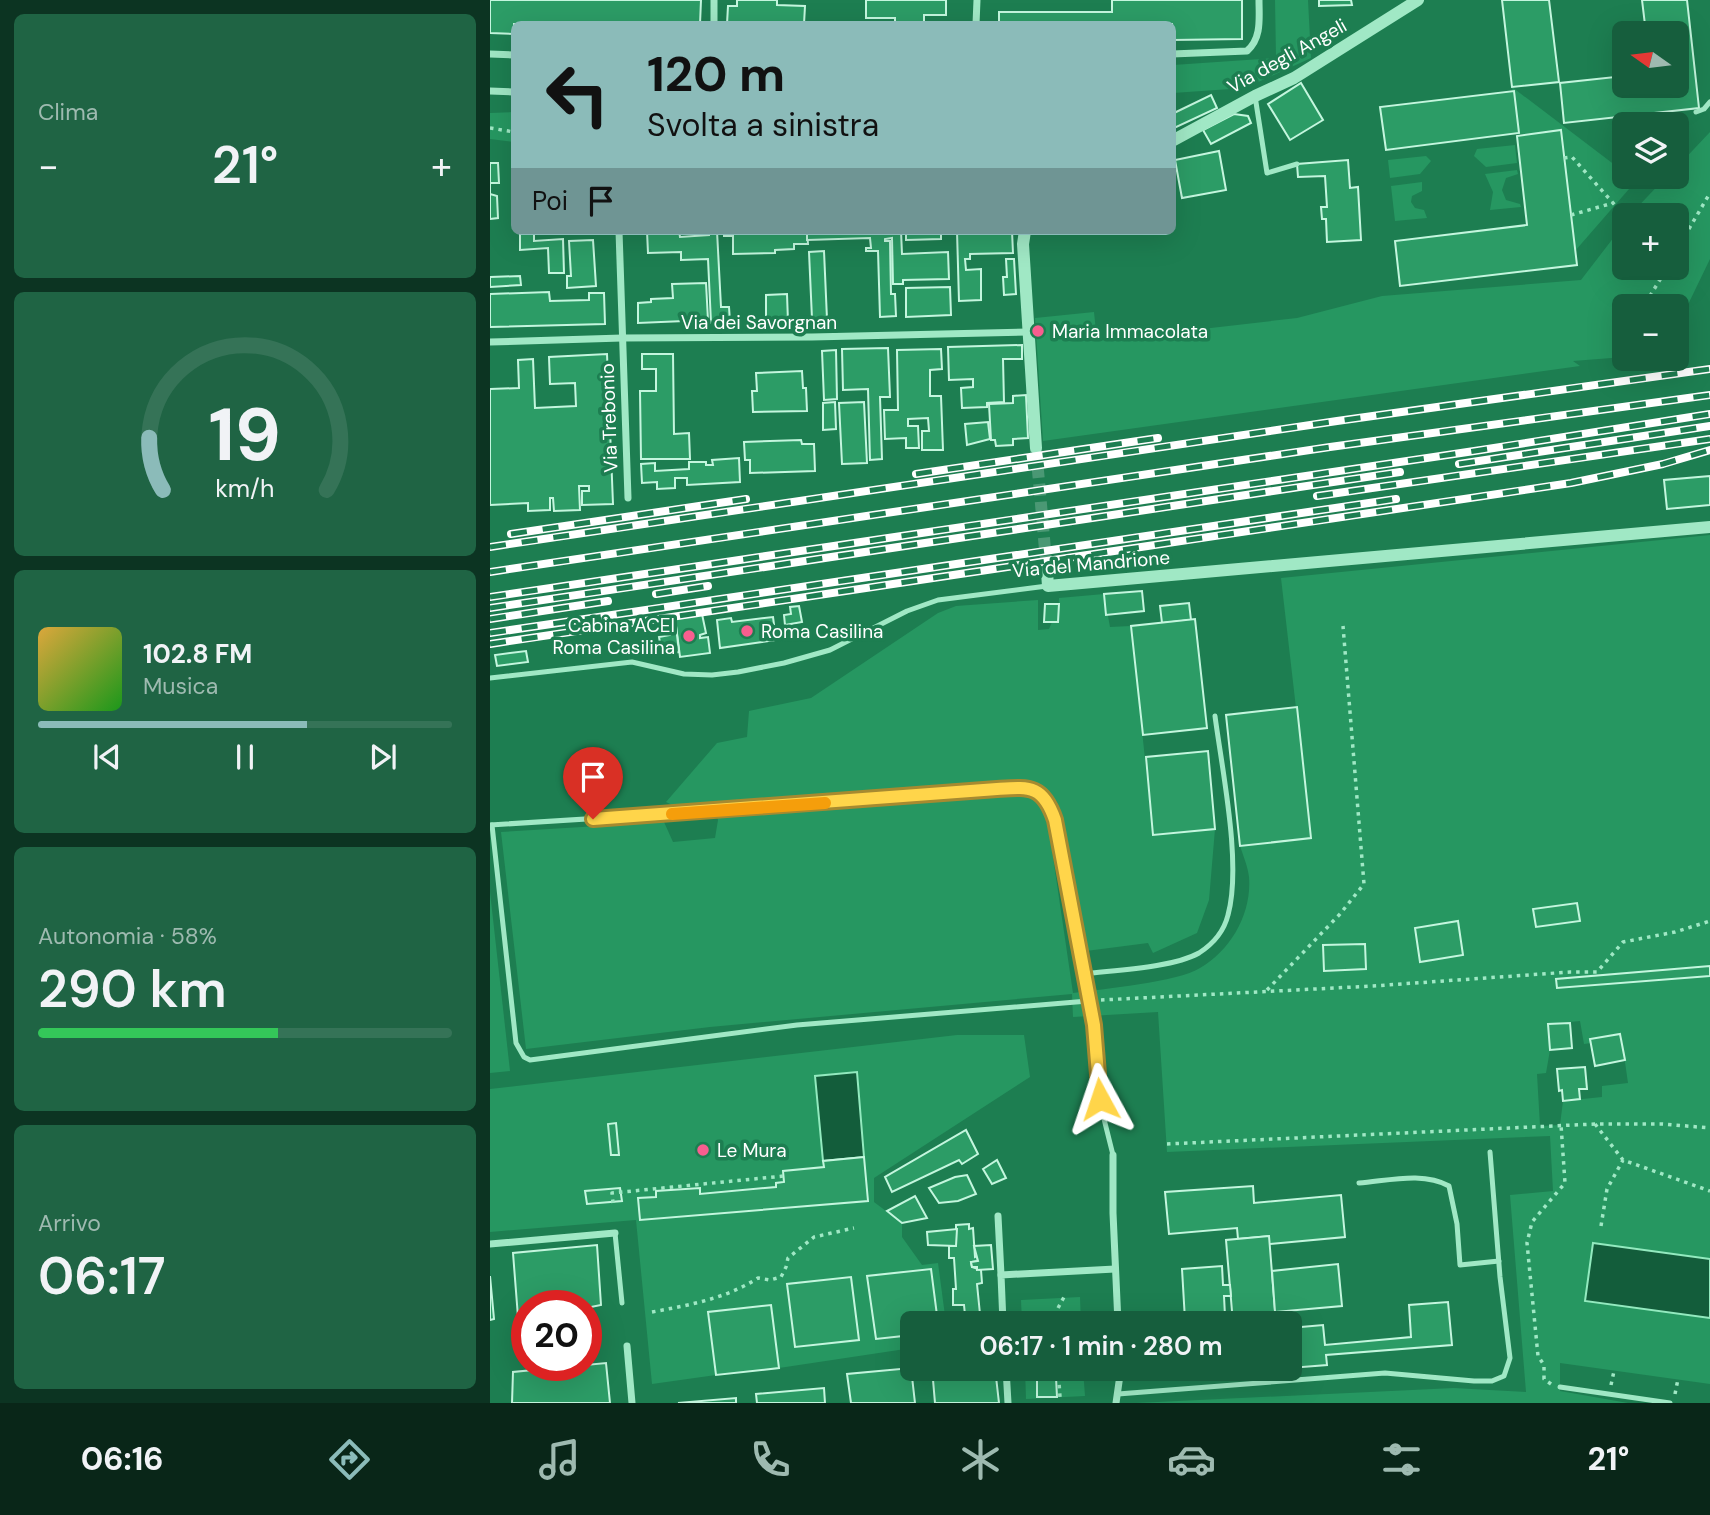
<!DOCTYPE html>
<html lang="it">
<meta charset="utf-8">
<style>
:root{--surface:#165e3d;--page:#1f6444;--text:#f1f3f6;--muted:#9ebab0;--line:#357357;--accent:#8bbbb9}
body{margin:0;font-family:"DM Sans",sans-serif;background:var(--page);color:var(--text);height:100vh;display:flex;flex-direction:column;font-size:26px;white-space:nowrap}
*{box-sizing:border-box;margin:0}
p{font-size:23px;color:var(--muted)}
.icon{flex:none;width:38px;height:38px;fill:none;stroke:currentColor;stroke-width:2;stroke-linecap:round;stroke-linejoin:round}
.map{position:relative;flex:1;overflow:hidden}
.details{display:flex;flex-direction:column;gap:14px;padding:14px;background:#0c3422;width:490px}
.details>*{flex:none}
.top-card{position:absolute;left:21px;top:21px;width:665px;height:214px;border-radius:10px;box-shadow:0 7px 28px #0002;background:#8bbbb9;color:#111;overflow:hidden}
.needle{width:46px;rotate:284deg}
.controls{position:absolute;left:1122px;top:21px;display:grid;gap:14px}
.controls a{display:grid;place-items:center;width:77px;height:77px;border-radius:10px;background:var(--surface);box-shadow:0 7px 28px #0002;font-size:35px}
.speed{position:absolute;left:21px;top:1290px;display:flex;gap:14px;font-size:35px;font-weight:700;text-align:center}
.speed>*{display:grid;place-content:center;width:91px;height:91px;border-radius:50%;background:var(--surface);box-shadow:0 7px 28px #0002;line-height:1}
.speed .limit{border:10px solid #d22;background:#fff;color:#111}
.pin{position:absolute;display:grid;place-items:center;width:60px;height:60px;color:#fff;margin:-72px -30px;border-radius:50% 50% 50% 0;rotate:-45deg;box-shadow:0 0 7px #0007}
.pin .icon{rotate:45deg}
.me{position:absolute;width:77px;margin:-38px;rotate:355deg;stroke-linejoin:round;filter:drop-shadow(0 0 5px #0008)}
.turn{display:flex;align-items:center;gap:24px;height:147px;padding:0 21px;font-size:32px}
.turn .icon{width:91px;height:91px;stroke-width:2.5}
.turn b{display:block;font-size:49px;line-height:60px}
.then{display:flex;align-items:center;height:66px;padding:0 21px;background:#0003;gap:14px;font-size:26px}
.big{font-size:52px;font-weight:600;line-height:1.1}
.details .tile{flex:1;display:flex;flex-direction:column;justify-content:center;gap:10px;min-width:0;padding:0 24px;border-radius:10px;background:var(--page)}
.details .dial{align-items:center;gap:0}
.dial svg{height:182px;overflow:visible;fill:none;stroke:var(--line);stroke-width:7;stroke-linecap:round;text-anchor:middle}
.dial text{fill:var(--text);stroke:none}
.song{display:flex;align-items:center;gap:21px}
.cover{width:84px;height:84px;border-radius:10px;background:linear-gradient(135deg,hsl(40 70% 55%),hsl(120 70% 35%))}
.played{height:7px;border-radius:4px;background:linear-gradient(90deg,var(--accent) 65%,var(--line) 65%)}
.keys{display:flex;justify-content:space-around;direction:ltr}
.heat{display:flex;justify-content:space-between;align-items:center;font-size:38px;direction:ltr}
.charge{height:10px;border-radius:5px;background:linear-gradient(90deg,#34c759 58%,var(--line) 0)}
.trip{position:absolute;left:410px;top:1311px;width:402px;height:70px;border-radius:10px;background:var(--surface);box-shadow:0 7px 28px #0002;font-weight:600;line-height:70px;text-align:center}
.dock{display:flex;height:112px;justify-content:space-around;align-items:center;background:#092618;color:var(--muted)}
.dock .icon{width:49px;height:49px}
.dock .active{color:var(--accent)}
.dock b{font-size:32px;color:var(--text)}
main{display:flex;flex:1;min-height:0}
.map>svg:first-child{display:block}
.green{fill:#269761;fill-rule:evenodd}
.water{fill:#135d3b;stroke:#93eabf;stroke-width:2}
.building{fill:#2c9c66;stroke:#c4f6de;stroke-width:2}
.lines{fill:none;stroke-linecap:round;stroke-linejoin:round}
.tertiary-tunnel{stroke:#4a9874;stroke-width:12;stroke-dasharray:12 6;stroke-linecap:butt}
.path{stroke:#a0e8c5;stroke-width:3.5;stroke-dasharray:3.5 5;stroke-linecap:butt}
.service{stroke:#a0e8c5;stroke-width:5}
.minor{stroke:#a0e8c5;stroke-width:7}
.tertiary{stroke:#a0e8c5;stroke-width:12}
.rail-casing{stroke:#fff;stroke-width:8}
.rail{stroke:#1d7e51;stroke-width:5;stroke-dasharray:16;stroke-linecap:butt}
.route-casing{stroke:#a68a30;stroke-width:18}
.route{stroke:#ffd54a;stroke-width:12}
.slow{stroke:#f59e0b;stroke-width:12}
.poi-dot{fill:#f85e8f;stroke:#1d7e51;stroke-width:2.5}
.labels{text-anchor:middle;dominant-baseline:central;stroke-width:7;stroke-linejoin:round;paint-order:stroke}
.street-label{font-size:19px;fill:#fff;stroke:#1d7e51}
.poi-label{font-size:19px;fill:#fff;stroke:#1d7e51;text-anchor:start}
</style>
<main>
<section class="details">
<div class="tile"><p>Clima</p>
<div class="heat"><a>−</a><b class="big">21°</b><a>+</a></div>
</div>
<div class="tile dial"><svg viewBox="0 0 100 80">
<path d="M14 69A42 42 0 1 1 86 69"/>
<path d="M14 69A42 42 0 0 1 8 46" stroke="#8bbbb9"/>
<text x="50" y="56" font-size="32" font-weight="700">19</text>
<text x="50" y="72" font-size="11">km/h</text>
</svg></div>
<div class="tile">
<div class="song"><i class="cover"></i><div><b>102.8 FM</b><p>Musica</p></div></div>
<div class="played"></div>
<div class="keys"><svg class="icon" aria-label="previous" viewBox="0 0 24 24"><path d="M18 5L8 12l10 7zM5 5v14"/></svg><svg class="icon" aria-label="pause" viewBox="0 0 24 24"><path d="M8 5v14M16 5v14"/></svg><svg class="icon" aria-label="next" viewBox="0 0 24 24"><path d="M6 5l10 7-10 7zM19 5v14"/></svg></div>
</div>
<div class="tile"><p>Autonomia · 58%</p><b class="big">290 km</b><div class="charge"></div></div>
<div class="tile"><p>Arrivo</p><b class="big">06:17</b></div>
</section>
<div class="map">
<svg width="1220" height="1403" viewBox="0 0 1220 1403">
<rect width="100%" height="100%" fill="#1d7e51"/>
<!-- green -->
<g class="green">
<path d="M785 0H818L821 58 755 88 683 93V65L786 58Z"/>
<path d="M1022 87 1134 172V177H1140L1146 181 1085 251 1071 131 1029 134Z"/>
<path d="M24 112V142L0 139V113Z"/>
<path d="M1220 132V259L1192 317H1187L1186 306H1134V357L1083 361 1090 366 553 441 545 318 604 312 607 341 807 318 892 296 1091 280 1134 224V268H1186V215H1140L1176 177H1186L1187 167Z"/>
<path d="M1025 145 1027 163 996 167 984 156 987 149Z"/>
<path d="M936 156 941 161 930 174 900 178 898 160Z"/>
<path d="M1027 170 1028 174 1016 178 1012 190 1016 200 1030 204 1031 207 1000 210 1003 192 995 174Z"/>
<path d="M932 182V191L922 196 921 202 925 208 934 210 937 218 905 221 901 186Z"/>
<path d="M1220 535V1384L1070 1363V1391L1138 1403H646L964 1388 1036 1392 1020 1195 1063 1191 1060 1136 677 1152 668 1012 583 1017 582 994 220 1027 36 1049 11 832 174 822 183 842 225 838 228 820 223 805 184 806 176 802 227 743 257 737 259 711 321 698 448 613 466 606 548 600V630L559 629 562 622H568L569 598 614 594 620 627 641 626 663 835 725 829 719 900 707 933 663 953 658 943 596 951 566 801 553 789 583 993C612 989 688 982 710 968 741 950 762 913 759 877 758 867 753 855 750 846L821 838 791 578ZM1043 910 1090 921 1046 927ZM968 922 973 955 930 962 925 928ZM875 944V969L834 970 833 945ZM1090 1021 1094 1044 1101 1043 1100 1039 1131 1034 1138 1083 1112 1086V1097L1073 1101 1070 1125 1050 1126 1047 1074 1056 1073 1060 1050 1058 1024Z"/>
<path d="M0 892 20 1071 0 1073Z"/>
<path d="M467 1035H534L540 1077 384 1178V1202L412 1223V1237L432 1265 448 1263 456 1323H422V1348L289 1368 281 1306 218 1312 226 1375 162 1384 146 1220 0 1232V1089Z"/>
<path d="M590 1297 591 1323H532L531 1300Z"/>
<path d="M535 1369H593L595 1396 536 1399Z"/>
</g>
<!-- water -->
<g class="water">
<path d="M367 1072 374 1157 333 1161 325 1076Z"/>
<path d="M1103 1243 1220 1259V1318L1095 1301Z"/>
</g>
<!-- building -->
<g class="building">
<path d="M0 0H211L210 24H24V34L0 33Z"/>
<path d="M247 0H287V5L315 6 314 24H237L238 6H247Z"/>
<path d="M376 0H456V15H434V24H405V18H376Z"/>
<path d="M622 0H752V39L682 40V24H509V12H622Z"/>
<path d="M829 0H861L862 5 829 6Z"/>
<path d="M1012 0H1059L1069 82 1022 87Z"/>
<path d="M1152 0H1197L1209 108 1074 123 1070 83 1134 76V86H1186V33H1156Z"/>
<path d="M811 83 833 120 800 140 778 104Z"/>
<path d="M1024 91 1029 133 896 150 890 107Z"/>
<path d="M721 95 727 108 682 129V114Z"/>
<path d="M744 114 758 116 761 123 721 144 713 130Z"/>
<path d="M1071 130 1087 265 910 286 905 241 1037 225 1027 136Z"/>
<path d="M729 151 736 190 692 198 685 160Z"/>
<path d="M858 160 860 188 868 187 871 240 837 242 836 219H832L831 207H837L835 176 808 177 807 164Z"/>
<path d="M0 163H8L9 183H0V194L7 196 8 218 0 219Z"/>
<path d="M30 231H44V241L73 239 74 273H59L58 248 30 250Z"/>
<path d="M157 231H189L190 237 219 235V231H227L231 307H239L240 322 221 323 218 259 191 260V252L158 253Z"/>
<path d="M234 231H317L318 244H304V249L285 250V253L243 254V236H234Z"/>
<path d="M317 231H411L412 254 458 252 459 279 413 280V284H403L402 238 395 239V241H400L401 294H405L406 316 390 317 388 251H376V248H381L380 238 317 240Z"/>
<path d="M416 231H451V239L416 240Z"/>
<path d="M467 231H522L523 253 480 254V259H475L476 270 491 269V300L469 301Z"/>
<path d="M103 240 106 286 77 288V276H81L79 241Z"/>
<path d="M334 251 337 319H322L319 252Z"/>
<path d="M516 259H524L526 294 514 295 513 277H517Z"/>
<path d="M30 276 31 285 0 287V277Z"/>
<path d="M216 283 218 320 148 323V303L161 302V299L183 298 182 284Z"/>
<path d="M460 287 461 315 416 317V288Z"/>
<path d="M59 292 60 301 99 300V293H114L115 324 0 327V294Z"/>
<path d="M297 294 298 322 276 325V295Z"/>
<path d="M532 345V359H513L514 402 497 403V407L472 408 471 388 483 387V379L459 380 458 347Z"/>
<path d="M398 348 400 397H390L392 459 380 460 378 389 353 390 352 349Z"/>
<path d="M451 349 452 369 440 370V396H451L453 450H432V431H439L438 418 418 419V426H428L429 448H416V438L395 439 394 410H408L407 350Z"/>
<path d="M346 350 347 399 334 400 332 351Z"/>
<path d="M117 354 123 504 92 505V491H99V486H89L90 510 64 511 63 498H60V510L38 511V503L0 505V389L29 388 28 360 43 359 45 408 86 406 85 383 60 384 59 357Z"/>
<path d="M152 354H183L184 434 199 433 200 459H151L150 391H166V369H152Z"/>
<path d="M312 371 313 388H316L317 411 263 412 262 391H267L266 373Z"/>
<path d="M536 395 538 438 523 439V445L506 446 505 440H501L499 404 523 403V396Z"/>
<path d="M345 402 346 429 333 430V403Z"/>
<path d="M374 402 377 463 352 464 349 403Z"/>
<path d="M498 422 500 439 477 445 475 424Z"/>
<path d="M311 440 312 444H324L325 471 260 473V460H255L254 442Z"/>
<path d="M249 458 250 482 197 485V478H185V488L167 489V482L152 483 151 464 165 463V471L199 469V462H216V465H223L222 460Z"/>
<path d="M1220 476V505L1177 509 1174 480Z"/>
<path d="M652 591 654 611 616 615 614 594Z"/>
<path d="M699 603 701 620 672 623 670 606Z"/>
<path d="M555 604H569L568 622H554Z"/>
<path d="M309 606 312 622 295 625 294 615 301 614 300 607Z"/>
<path d="M212 614 216 633 210 635V638L218 637 220 653 190 657 185 618Z"/>
<path d="M283 617 286 640 230 648 227 620 241 618 242 622Z"/>
<path d="M185 618 189 652 172 654 169 637 180 635 178 619Z"/>
<path d="M705 619 717 728 653 735 641 626Z"/>
<path d="M36 651 38 662 7 666 5 655Z"/>
<path d="M807 707 821 838 750 846 736 715Z"/>
<path d="M718 751 725 829 663 835 656 757Z"/>
<path d="M1087 903 1090 921 1046 927 1043 909Z"/>
<path d="M968 921 973 955 930 962 925 928Z"/>
<path d="M875 944 876 969 834 971 833 945Z"/>
<path d="M1220 966V976L1067 988 1066 979Z"/>
<path d="M1080 1023 1082 1048 1060 1050 1058 1024Z"/>
<path d="M1130 1034 1135 1060 1105 1066 1100 1039Z"/>
<path d="M1095 1067 1097 1089H1089L1090 1099 1073 1101 1072 1090 1069 1091 1067 1069Z"/>
<path d="M126 1123 129 1155H121L118 1124Z"/>
<path d="M476 1130 488 1154 472 1164 469 1160 402 1192 395 1177Z"/>
<path d="M374 1157 378 1201 150 1220 148 1198 166 1197V1191L210 1188V1194L286 1187V1183L294 1182 293 1171 334 1167 333 1161Z"/>
<path d="M507 1160 516 1178 502 1184 493 1169Z"/>
<path d="M477 1175 486 1194 468 1201 449 1203 439 1188 465 1177Z"/>
<path d="M763 1186 764 1203 851 1195 855 1237 779 1244V1236L748 1239 747 1228 679 1234 675 1192Z"/>
<path d="M130 1188 132 1201 97 1204 95 1191Z"/>
<path d="M425 1196 437 1218 412 1223 397 1211Z"/>
<path d="M479 1224V1229L483 1228 485 1257 487 1256 488 1261 481 1262 482 1267 491 1270 492 1283 487 1284 490 1314 475 1315 474 1305H463V1289H466L464 1258H459V1246H466V1225Z"/>
<path d="M467 1229 466 1246 438 1245 437 1232Z"/>
<path d="M779 1236 786 1323H743L736 1240Z"/>
<path d="M107 1245 111 1305 96 1308V1306H37V1316L28 1317 23 1253Z"/>
<path d="M501 1245 503 1269 487 1270V1267H482L481 1262 488 1261 484 1246Z"/>
<path d="M848 1264 852 1306 785 1312 782 1271Z"/>
<path d="M732 1266 733 1285H740L741 1296H734L735 1316 695 1320 692 1269Z"/>
<path d="M441 1269 448 1323H422V1335L386 1339 377 1276Z"/>
<path d="M0 1276 4 1319 0 1320Z"/>
<path d="M361 1277 369 1340 305 1347 297 1284Z"/>
<path d="M958 1302 962 1345 836 1355 837 1365 800 1368V1328L833 1325 835 1345 921 1337 919 1305Z"/>
<path d="M281 1305 289 1368 226 1375 218 1312Z"/>
<path d="M116 1363 120 1403H22L23 1372Z"/>
<path d="M421 1368 425 1403H361L357 1374Z"/>
<path d="M442 1368H505L509 1403H445Z"/>
<path d="M747 1368H790V1375L748 1378Z"/>
<path d="M566 1377 567 1397H547V1378Z"/>
<path d="M334 1388 335 1403H267L266 1394Z"/>
<path d="M246 1398V1403H188Z"/>
</g>
<g class="lines">
<!-- tertiary-tunnel -->
<path class="tertiary-tunnel" d="M546 448 557 572"/>
<!-- path -->
<g class="path">
<path d="M0 128 24 132"/>
<path d="M1074 158 1082 157 1132 213"/>
<path d="M1081 215 1123 203"/>
<path d="M1186 251 1220 193"/>
<path d="M1160 296 1177 268"/>
<path d="M777 990 850 914 874 884 853 626"/>
<path d="M611 1000 883 986 1080 972H1107L1133 942 1185 932 1220 921"/>
<path d="M1105 1124 1133 1160 1220 1191"/>
<path d="M677 1144 1105 1124H1173L1220 1128"/>
<path d="M123 1203 122 1193 294 1176"/>
<path d="M1111 1226 1117 1189 1133 1160"/>
<path d="M162 1312C199 1305 235 1299 268 1278L280 1280 291 1277 296 1267 298 1258 324 1237 364 1228"/>
<path d="M560 1323 574 1297"/>
<path d="M568 1368 570 1397"/>
<path d="M1061 1384 1054 1379V1365L1048 1356 1037 1243 1042 1222 1075 1183 1071 1125"/>
<path d="M1121 1385 1124 1371"/>
<path d="M1185 1394 1188 1379"/>
</g>
<!-- service -->
<g class="service">
<path d="M765 96 777 173 807 164"/>
<path d="M1206 112 1214 109 1220 102"/>
<path d="M0 678 142 662 194 674 222 675 248 672 294 663 340 650 417 611 448 600 557 586"/>
<path d="M0 825 239 810 507 789C540 787 553 785 565 820L604 1025 611 1107 623 1155"/>
<path d="M2 825 26 1043 34 1057 40 1060 307 1025 598 1001"/>
<path d="M593 974C625 970 682 968 709 953 723 944 734 931 738 915 752 864 732 770 725 716"/>
<path d="M869 1183C897 1181 933 1171 959 1186L967 1224 970 1265 1009 1261"/>
<path d="M125 1233 132 1303"/>
<path d="M1070 1387 1180 1403"/>
<path d="M628 1394 895 1373 984 1381H1002L1014 1376 1020 1358 1010 1277 1000 1152"/>
</g>
<!-- minor -->
<g class="minor">
<path d="M224 24V0"/>
<path d="M486 24 487 0"/>
<path d="M0 54 24 55"/>
<path d="M682 54 757 51C772 38 769 18 769 0"/>
<path d="M0 91 24 92"/>
<path d="M129 231 138 498"/>
<path d="M0 342 132 338 322 337 538 332"/>
<path d="M623 1155V1213L628 1323"/>
<path d="M508 1216 511 1275"/>
<path d="M0 1244 125 1233"/>
<path d="M513 1323 511 1275 625 1269"/>
<path d="M137 1346 142 1403"/>
<path d="M516 1368 518 1403"/>
<path d="M626 1403 631 1368"/>
</g>
<!-- tertiary -->
<g class="tertiary">
<path d="M682 141 765 96 804 78 928 0"/>
<path d="M535 231 533 244 546 448"/>
<path d="M557 572 558 586 1220 527"/>
</g>
<defs>
<g id="rail">
<path d="M969 464 1220 426"/>
<path d="M426 474 668 438"/>
<path d="M827 496 1220 439"/>
<path d="M21 534 256 499"/>
<path d="M0 547 847 421 1220 369"/>
<path d="M0 572 840 447 1220 395"/>
<path d="M166 594 218 586"/>
<path d="M0 597 991 450 1220 414"/>
<path d="M0 608 910 472"/>
<path d="M0 619 118 601"/>
<path d="M0 633 906 499"/>
<path d="M0 644 1081 483 1173 464 1220 450"/>
</g>
</defs>
<!-- rail casing -->
<use href="#rail" class="rail-casing"/>
<!-- rail -->
<use href="#rail" class="rail"/>
</g>
<g class="lines">
<defs>
<path id="route" d="M103 819 507 789C540 787 553 785 565 820L604 1025 610 1099"/>
</defs>
<!-- route casing -->
<use href="#route" class="route-casing"/>
<!-- route -->
<use href="#route" class="route"/>
<!-- slow -->
<path class="slow" d="M182 814 335 803"/>
</g>
<!-- markers -->
<g class="poi-dot">
<circle cx="548" cy="331" r="7"/>
<circle cx="257" cy="631" r="7"/>
<circle cx="199" cy="636" r="7"/>
<circle cx="213" cy="1150" r="7"/>
</g>
<g class="labels">
<!-- street labels -->
<g class="street-label">
<text transform="translate(797 56) rotate(-29)">Via degli Angeli</text>
<text x="269" y="322">Via dei Savorgnan</text>
<text transform="translate(119 418) rotate(-92)">Via Trebonio</text>
<text transform="translate(601 564) rotate(-5)">Via del Mandrione</text>
</g>
<!-- poi labels -->
<g class="poi-label">
<text x="562" y="331">Maria Immacolata</text>
<text x="185" y="625" text-anchor="end">Cabina ACEI<tspan x="185" dy="22">Roma Casilina</tspan></text>
<text x="271" y="631">Roma Casilina</text>
<text x="227" y="1150">Le Mura</text>
</g>
</g>
</svg>
<div class="controls">
<a><svg class="needle" viewBox="-14 -14 28 28"><path d="M0-13l5 13h-10z" fill="#e53935"/><path d="M0 13l5-13h-10z" fill="#9ebab0"/></svg></a>
<a><svg class="icon" aria-label="layers" viewBox="0 0 24 24"><path d="M12 4l9 5-9 5-9-5zM3 14l9 5 9-5"/></svg></a>
<a>+</a>
<a>−</a>
</div>
<div class="speed"><div class="limit">20</div></div>
<div class="pin" style="left:103px;top:819px;background:#d93025"><svg class="icon" aria-label="arrive" viewBox="0 0 24 24"><path d="M6 21V4h12l-3 4 3 4H6"/></svg></div>
<svg class="me" style="left:610px;top:1099px" viewBox="-20 -20 40 40"><path d="M0-17L14 15 0 8-14 15z" fill="#ffd54a" stroke="#fff" stroke-width="4"/></svg>
<div class="trip">06:17 · 1 min · 280 m</div>
<div class="top-card">
<div class="turn"><svg class="icon" aria-label="left" viewBox="0 0 24 24"><path d="M17 20v-9H6M10 6l-5 5 5 5"/></svg><div><b>120 m</b>Svolta a sinistra</div></div>
<div class="then">Poi<svg class="icon" aria-label="arrive" viewBox="0 0 24 24"><path d="M6 21V4h12l-3 4 3 4H6"/></svg></div>
</div>
</div>
</main>
<nav class="dock">
<b>06:16</b>
<svg class="icon active" aria-label="directions" viewBox="0 0 24 24"><path d="M12 3l9 9-9 9-9-9zM9 14v-3h6M13 9l2 2-2 2"/></svg>
<svg class="icon" aria-label="music" viewBox="0 0 24 24"><path d="M9 18V5l10-2v13"/><circle cx="6" cy="18" r="3"/><circle cx="16" cy="16" r="3"/></svg>
<svg class="icon" aria-label="phone" viewBox="0 0 24 24"><path d="M5 4h4l2 5-3 2q2 4 5 5l2-3 5 2v4C11 20 4 13 5 4z"/></svg>
<svg class="icon" aria-label="climate" viewBox="0 0 24 24"><path d="M12 3v18M4 7l16 10M4 17L20 7"/></svg>
<svg class="icon" aria-label="car" viewBox="0 0 24 24"><path d="M5 17H2v-5l4-1 3-4h7l3 4 3 1v5h-3M9 17h6M6 11h13"/><circle cx="7" cy="17" r="2"/><circle cx="17" cy="17" r="2"/></svg>
<svg class="icon" aria-label="filters" viewBox="0 0 24 24"><path d="M4 7h16M4 17h16"/><circle cx="9" cy="7" r="2"/><circle cx="15" cy="17" r="2"/></svg>
<b>21°</b>
</nav>
